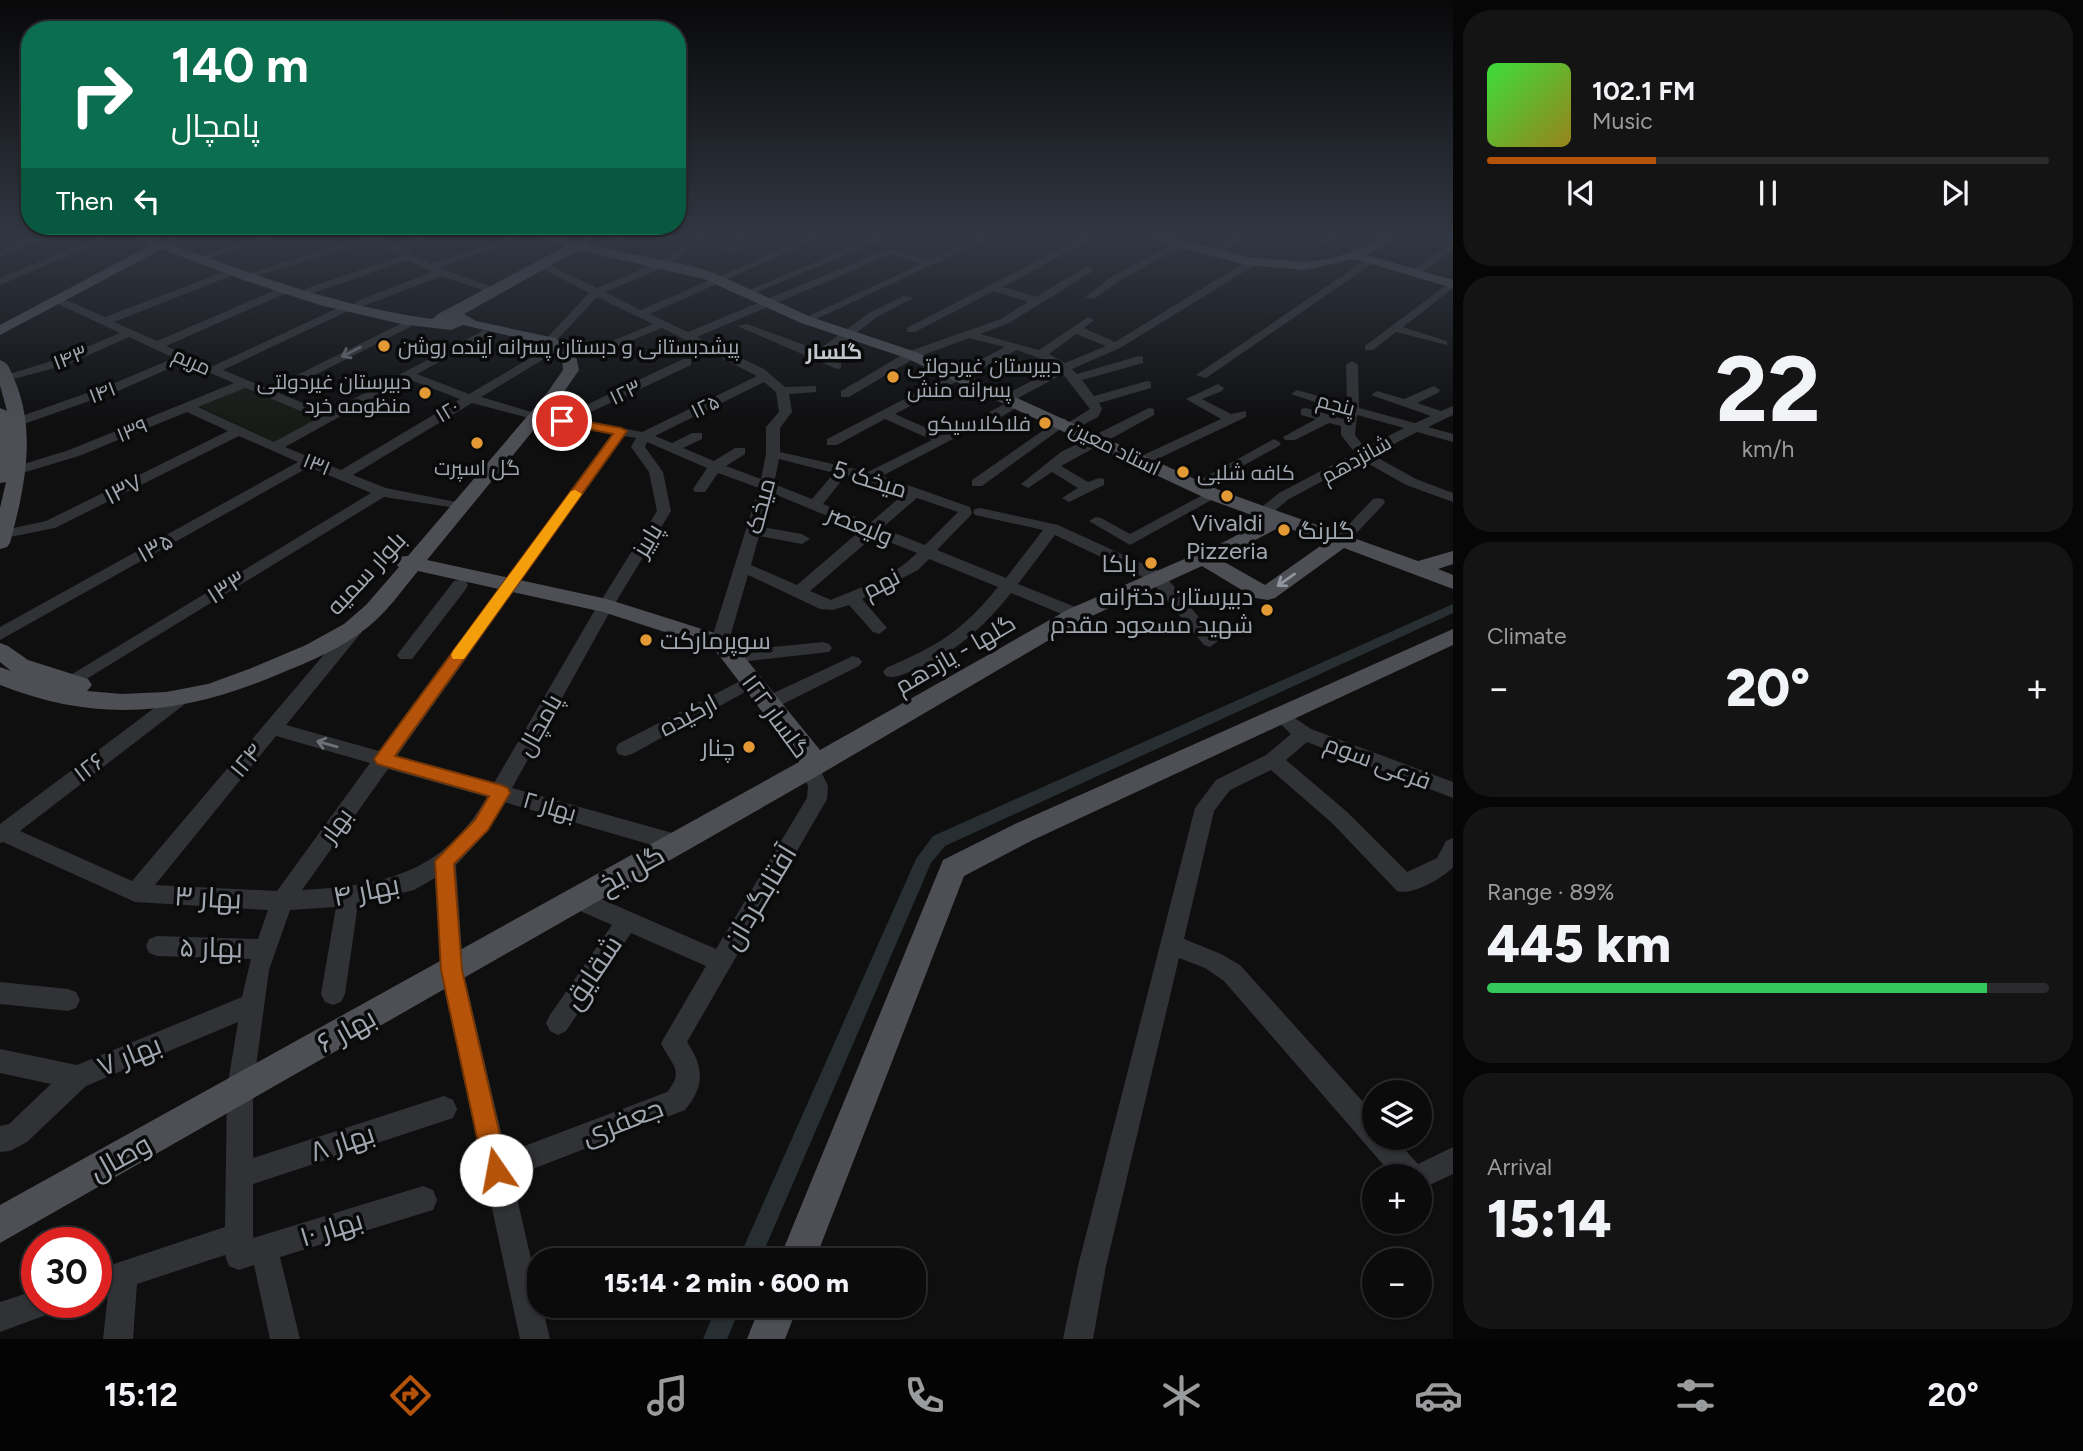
<!DOCTYPE html>
<meta charset="utf-8">
<style>
:root{--surface:#0b0b0c;--page:#141415;--text:#f1f3f6;--muted:#9a9b9d;--line:#2b2b2d;--accent:#b45309}
body{margin:0;font-family:Figtree,Cairo,sans-serif;background:var(--page);color:var(--text);height:100vh;display:flex;flex-direction:column;font-size:26px;white-space:nowrap}
*{box-sizing:border-box;margin:0}
p{font-size:23px;color:var(--muted)}
.icon{flex:none;width:38px;height:38px;fill:none;stroke:currentColor;stroke-width:2;stroke-linecap:round;stroke-linejoin:round}
.map{position:relative;flex:1;overflow:hidden}
.side{display:flex;flex-direction:column;gap:10px;padding:10px;background:#060607;width:630px}
.side>*{flex:none}
.hud{position:absolute;left:21px;top:21px;width:665px;height:214px;border-radius:28px;box-shadow:0 2px 5px #0004,0 0 0 2px var(--line);background:#0b6e4f;color:#fff;overflow:hidden}
.tools{position:absolute;left:1362px;top:1080px;display:grid;gap:14px}
.tools a{display:grid;place-items:center;width:70px;height:70px;border-radius:50%;background:var(--surface);box-shadow:0 2px 5px #0004,0 0 0 2px var(--line);font-size:35px}
.speed{position:absolute;left:21px;top:1227px;display:flex;gap:14px;font-size:35px;font-weight:700;text-align:center}
.speed>*{display:grid;place-content:center;width:91px;height:91px;border-radius:50%;background:var(--surface);box-shadow:0 2px 5px #0004,0 0 0 2px var(--line);line-height:1}
.speed .limit{border:10px solid #d22;background:#fff;color:#111}
.pin{position:absolute;display:grid;place-items:center;width:60px;height:60px;color:#fff;margin:-30px;border:4px solid #fff;border-radius:50%;box-shadow:0 2px 7px #0007}
.me{position:absolute;width:77px;margin:-38px;rotate:348deg;stroke-linejoin:round;filter:drop-shadow(0 0 5px #0008)}
.turn{display:flex;align-items:center;gap:24px;height:147px;padding:0 35px;font-size:32px}
.turn .icon{width:91px;height:91px;stroke-width:2.5}
.turn b{display:block;font-size:49px;line-height:60px}
.then{display:flex;align-items:center;height:66px;padding:0 35px;background:#0003;gap:14px;font-size:26px}
.big{font-size:52px;font-weight:800;line-height:1.1}
.side .widget{flex:1;display:flex;flex-direction:column;justify-content:center;gap:10px;min-width:0;padding:0 24px;border-radius:28px;background:var(--page)}
.side .dial{align-items:center;gap:0}
.dial b{font-size:91px;line-height:1}
.song{display:flex;align-items:center;gap:21px}
.cover{width:84px;height:84px;border-radius:10px;background:linear-gradient(135deg,hsl(120 70% 55%),hsl(50 70% 35%))}
.played{height:7px;border-radius:4px;background:linear-gradient(90deg,var(--accent) 30%,var(--line) 30%)}
.keys{display:flex;justify-content:space-around;direction:ltr}
.heat{display:flex;justify-content:space-between;align-items:center;font-size:38px;direction:ltr}
.charge{height:10px;border-radius:5px;background:linear-gradient(90deg,#34c759 89%,var(--line) 0)}
.trip{position:absolute;left:527px;top:1248px;width:399px;height:70px;border-radius:28px;background:var(--surface);box-shadow:0 2px 5px #0004,0 0 0 2px var(--line);font-weight:800;line-height:70px;text-align:center}
.tabs{display:flex;height:112px;justify-content:space-around;align-items:center;background:#040405;color:var(--muted)}
.tabs .icon{width:49px;height:49px}
.tabs .on{color:var(--accent)}
.tabs b{font-size:32px;color:var(--text)}
main{display:flex;flex:1;min-height:0}
.map>svg:first-child{display:block}
.green{fill:#161b16}
.lines{fill:none;stroke-linecap:round;stroke-linejoin:round}
.canal{fill:#272f33;fill-rule:evenodd}
.minor{fill:#313235;fill-rule:evenodd}
.major{fill:#4d4f54;fill-rule:evenodd}
.oneway{stroke:#6f7279}
.oneway2{stroke:#90959e}
.route{fill:#b45309;stroke:#753606;stroke-width:2}
.slow{fill:#f59e0b}
.poi-dot{fill:#e39a35;stroke:#0a0a0b;stroke-width:2.5}
.labels{text-anchor:middle;dominant-baseline:central;stroke-width:7;stroke-linejoin:round;paint-order:stroke}
.far-poi-label{font-size:21px;fill:#a1a7b0;stroke:#0a0a0b;text-anchor:start}
.far-neighbourhood-label{font-size:21px;font-weight:bold;fill:#c2c6cd;stroke:#0a0a0b}
.far-street-label{font-size:21px;fill:#a1a7b0;stroke:#0a0a0b}
.street-label{font-size:24px;fill:#a1a7b0;stroke:#0a0a0b}
.poi-label{font-size:24px;fill:#a1a7b0;stroke:#0a0a0b;text-anchor:end}
.near-street-label{font-size:28px;fill:#a1a7b0;stroke:#0a0a0b}
</style>
<main>
<div class="map">
<svg width="1453" height="1339" viewBox="0 0 1453 1339">
<rect width="100%" height="100%" fill="#0f0f10"/>
<!-- green -->
<path class="green" d="M242 388 322 418 277 443 198 406Z"/>
<g class="lines">
<!-- canal -->
<g class="canal">
<path d="M1453 604V613L945 846 931 863 760 1260H738L916 859 933 836Z"/>
<path d="M717 1306H741L727 1339H703Z"/>
</g>
<!-- minor -->
<g class="minor">
<path d="M36 236H49L0 257V250Z"/>
<path d="M101 236H114L0 285V278Z"/>
<path d="M266 236H280L210 258 201 256Z"/>
<path d="M366 236H378L393 244 421 236H435L401 248 431 264 512 236H525L440 268 498 289 499 291 494 294 442 276 363 306H355V302L432 272 408 260 313 293H305V289L401 256 373 241 257 276 248 274Z"/>
<path d="M616 236H627L608 249H602V245Z"/>
<path d="M695 236H706L667 266 605 292 641 310 811 236H823L650 314 688 332 888 249 929 260 982 236H994L810 322 800 320 921 264 892 254 697 337 764 369 785 387 816 386V392L789 394 792 412 780 428V452L868 472 932 440 885 419 837 445H827V439L1005 347 969 338 915 358 849 397H841V391L907 352 1001 319 1028 302 994 291 915 332H907V328L1085 236H1097L1003 287 1036 297 1085 267H1093V271L1009 323 980 334 1039 350 1088 317 1094 320 1084 328 1115 342 1247 261H1255V265L1120 348 1072 369 1077 374 1139 356 1143 357V363L1082 380 1094 396 1147 381 1151 382V388L1099 403 1102 409 1098 417 1071 431 1066 430V424L1090 409 1063 374 1018 398 1023 402 1021 405 996 420H986V414L1008 402 1003 398 1005 395 1056 368 1039 358 1017 350 895 414 942 435 968 422 973 421 980 425 882 476 970 507 972 513 970 516 937 550 1006 578 1043 530 975 515 973 512 975 509 980 508 1058 525 1163 573 1218 641 1210 647 1204 645 1151 581 1055 535 1018 584 1083 610 1085 614 1083 618H1071L1011 593C983 628 954 654 912 671 903 674 895 679 886 676L883 672 886 668C939 645 961 632 998 587L929 559 918 570 862 599 887 628 879 634 873 632 849 605 833 610 820 609 748 575 728 644 719 650 713 648 710 644 759 488 718 473 705 492H695L693 489 707 468 647 442 645 447 663 472 671 511 608 615 512 788 676 834 683 837 686 843 683 849 676 852 504 802 488 831 456 865 463 970 506 1153 667 1092C686 1070 670 1064 661 1043L706 966 631 933 566 1031 558 1035 550 1031 546 1023 550 1015 612 925 569 906 566 899 569 892 577 890 585 892 716 949 807 798 808 786 800 768 803 763 810 760 817 763 828 786 827 799 687 1042C704 1067 705 1086 685 1110L512 1177 539 1293V1306H542L550 1339H520L441 970 435 878 414 890 358 904 345 994 341 1002 333 1005 325 1002 321 994 336 907 290 910 269 970 253 1089V1158L444 1096 453 1100 457 1109 453 1118 253 1184V1238L423 1186 433 1190 437 1200 433 1210 280 1257 300 1339H270L254 1265 239 1270 229 1266 225 1255 137 1284 133 1339H103L108 1294 96 1298V1270L225 1227 227 1089 238 1022 86 1086 27 1142 10 1151 0 1152V1126L9 1124 51 1084 0 1073V1049L77 1065 242 997 251 959 157 956 149 953 146 946 149 939 157 936 258 939 268 910 135 902 3 842 0 843V824L173 694H185L188 699 185 704 20 831 132 881 349 625H361L363 629 361 633 286 725 379 751 612 434 537 420 472 403 353 475 386 488 456 502 458 505 456 508 384 497 70 689 64 687 61 683 64 679 371 493 309 467 0 640V627L298 462 239 436 55 528 0 539V531L46 521 228 431 187 412 79 456 19 474 14 473V467L69 450 234 383 184 362 118 391 18 426 11 422 13 419 110 385 174 358 129 337 66 365 6 381 0 377 58 359 120 333 54 302V298H62L105 317 229 270 233 271V275L114 322 157 341 278 289H286V293L166 346 213 366 342 306H350V310L223 370 269 389 408 320H416V324L279 393 327 413 484 330 490 333 488 335 417 374 469 394 549 347H557V351L481 397 535 413 561 417 683 359H691V365L576 419 642 432 757 376 662 328 596 355H588V351L653 324 597 297 554 343H546V339L589 293 542 268 551 266 597 288 659 262ZM1076 334 1106 346 1065 363 1049 354ZM408 379 460 399 341 470 285 447ZM764 382 776 392 779 412 766 427V454L761 479 726 466 745 454V448H735L714 461 683 448 702 439V433H692L672 443 655 436ZM245 388 318 418 274 442 198 407ZM624 436 636 438 631 447 649 472 657 511 592 615 494 783 397 756ZM779 459 834 473 812 499 774 484ZM846 475 905 493 870 523 823 504ZM772 493 861 530 797 585 751 565 759 536 802 544 810 539 802 534 762 527ZM917 498 958 512 925 545 882 528ZM874 536 917 553C893 577 861 587 831 600L810 591ZM276 736 370 763 277 891 155 885ZM388 769 487 797C442 874 385 885 302 890Z"/>
<path d="M742 236H753L734 252H726V248Z"/>
<path d="M877 236H890L751 295 742 293Z"/>
<path d="M1236 236H1247L1220 253 1211 251Z"/>
<path d="M1328 236H1339L1322 247H1316V243Z"/>
<path d="M1179 242 1187 244 1119 281 1094 299 1085 297 1111 277Z"/>
<path d="M1453 242V250L1418 275H1410V271Z"/>
<path d="M1367 259 1376 261 1206 378 1196 375Z"/>
<path d="M1453 280V288L1403 327 1447 341V345L1396 332 1373 350H1365V346Z"/>
<path d="M904 296 913 298 877 317 827 355 841 362V368L837 369 737 326 747 324 818 350 869 313Z"/>
<path d="M1352 361 1358 365 1359 408 1415 423 1431 416 1371 395 1377 391 1404 399 1434 386 1440 390 1438 393 1417 403 1441 411 1453 406V415L1428 427 1453 434V442L1417 432 1373 455 1416 479 1453 493V502L1406 485 1362 460 1289 499 1268 516H1258L1256 513 1258 510 1279 493 1355 453 1341 435V426L1329 423 1295 440H1285L1283 437 1316 419 1301 415V409L1306 408 1343 419 1345 412 1291 394 1297 390 1347 404 1346 365ZM1357 415 1404 428 1365 448 1355 435Z"/>
<path d="M1218 384 1224 388 1222 391 1202 399 1231 414 1246 411V417L1147 464H1137V458L1221 419 1186 399Z"/>
<path d="M1149 408 1154 409V415L1061 466 1088 482 1099 478 1104 479V485L1069 502 1062 498 1078 488 1052 472 1028 488 1021 484 1061 452Z"/>
<path d="M1061 418 1066 419V425L982 486H972V480Z"/>
<path d="M1274 439 1281 443 1279 446 1201 489H1191L1189 486Z"/>
<path d="M1212 490 1219 494 1217 497 1130 545 1089 521 1096 517 1101 518 1130 534Z"/>
<path d="M1378 498 1383 499 1385 502 1383 505 1347 543H1337L1334 540 1337 537 1373 499Z"/>
<path d="M460 580 466 581 468 585 466 589 412 659H400L397 655 400 651 454 581Z"/>
<path d="M823 642 829 644 832 648 829 652 732 663 723 657 732 651Z"/>
<path d="M853 656 859 658 862 662 859 666 775 708H763L760 703 763 698Z"/>
<path d="M752 675 758 677 761 681 758 685 632 754 625 756 618 754 616 749 618 744Z"/>
<path d="M1280 708 1311 729 1453 782V798L1307 742 1286 760 1346 811 1407 872 1437 858 1446 841 1453 838V867C1443 878 1412 896 1397 891L1332 823 1271 770 1230 790 1214 811 1184 939 1221 954 1240 965 1374 1114V1138H1394L1418 1164 1453 1147V1174L1419 1190V1176H1393L1224 981 1205 968 1179 958 1106 1266 1093 1339H1063L1078 1266 1195 808 1216 780 1266 755 1291 734 1271 715 1274 710Z"/>
<path d="M0 982 68 989 76 992 80 1000 76 1008 68 1011 0 1004Z"/>
<path d="M37 1290V1302H58L54 1312 0 1332V1302Z"/>
</g>
<!-- major -->
<g class="major">
<path d="M134 236H150L161 240 174 237 176 240 172 244C257 277 342 307 432 319L438 314 566 246 541 239 539 236H557L575 241 589 238 591 241 587 245 692 266 714 273 811 317 916 352 1219 490 1418 561 1453 551V564L1438 569 1453 575V589L1344 548 1275 598 1268 600 1255 598 1202 566 1085 619 819 775 0 1243V1205L799 762V760L718 654 705 645 603 612 418 571C402 590 388 611 368 627 342 648 311 661 279 674 183 715 99 724 0 685V667L11 671 0 662V643L8 646 28 660 88 679 92 685 87 691 122 694 166 692 208 684 249 669 306 645 344 624 366 605 399 567 392 561 395 557 408 556 547 393 563 370 562 357 545 344 463 325 451 330 401 324 320 305 246 281 162 249 0 335V325L151 245ZM578 250 704 279 801 323 906 358 1205 498 1265 520 1226 541 1069 609 820 750 734 644 721 635 607 599 427 560 559 399 579 370 575 352 555 338 476 321 464 314ZM1282 526 1326 542 1265 585 1219 559Z"/>
<path d="M1149 236H1167L1246 257 1305 262 1333 258 1359 249 1384 236H1399L1367 255 1453 280V288L1354 259 1305 270 1246 265 1181 248Z"/>
<path d="M0 360C10 363 11 373 15 381 37 434 24 490 10 543L7 547 0 549V508L6 482 0 483V408L7 411 0 385Z"/>
<path d="M1453 629V645L1033 840 964 876 815 1260H779L943 860 1015 824Z"/>
<path d="M760 1306H798L785 1339H747Z"/>
</g>
</g>
<!-- one-way arrows -->
<defs><path id="oneway-shaft" d="M-6 0H5M1.5-3L5.5 0L1.5 3" fill="none" stroke-width="1.6" stroke-linecap="round" stroke-linejoin="round" transform="scale(1.75)"/></defs>
<g class="oneway">
<use href="#oneway-shaft" transform="translate(351 352) rotate(153)"/>
<use href="#oneway-shaft" transform="translate(327 744) rotate(-164)"/>
</g>
<use class="oneway2" href="#oneway-shaft" transform="translate(1286 580) rotate(145)"/>
<!-- sky -->
<linearGradient id="sky" x2="0" y2="1"><stop stop-color="#080809"/><stop offset="0.56" stop-color="#313742"/><stop offset="1" stop-color="#313742" stop-opacity="0"/></linearGradient>
<rect width="1453" height="423" fill="url(#sky)"/>
<!-- route -->
<path class="route" d="M562 417 621 428 627 431 395 756 501 785 508 788 510 793 488 830 454 864 462 970 508 1170 504 1179 496 1182 487 1179 484 1170 441 970 435 861 475 820 489 796 377 764 374 759 613 434 558 423V418Z"/>
<!-- slow -->
<path class="slow" d="M575 490 582 494 464 659H453L451 655 453 651 571 491Z"/>
<!-- markers -->
<g class="poi-dot">
<circle cx="384" cy="346" r="7"/>
<circle cx="893" cy="377" r="7"/>
<circle cx="425" cy="393" r="7"/>
<circle cx="1045" cy="423" r="7"/>
<circle cx="477" cy="443" r="7"/>
<circle cx="1183" cy="472" r="7"/>
<circle cx="1227" cy="496" r="7"/>
<circle cx="1284" cy="530" r="7"/>
<circle cx="1151" cy="563" r="7"/>
<circle cx="1267" cy="610" r="7"/>
<circle cx="646" cy="640" r="7"/>
<circle cx="749" cy="747" r="7"/>
</g>
<g class="labels">
<!-- far-poi labels -->
<g class="far-poi-label">
<text x="398" y="346">پیشدبستانی و دبستان پسرانه آینده روشن</text>
<text x="907" y="365">دبیرستان غیردولتی<tspan x="907" dy="24">پسرانه منش</tspan></text>
<text x="411" y="381" text-anchor="end">دبیرستان غیردولتی<tspan x="411" dy="24">منظومه خرد</tspan></text>
<text x="1031" y="423" text-anchor="end">فلاکلاسیکو</text>
<text x="477" y="467" text-anchor="middle">گل اسپرت</text>
<text x="1197" y="472">کافه شلبی</text>
</g>
<!-- far-neighbourhood labels -->
<g class="far-neighbourhood-label">
<text x="834" y="351">گلسار</text>
</g>
<!-- far-street labels -->
<g class="far-street-label">
<text transform="translate(70 357) rotate(-21)">۱۴۳</text>
<text transform="translate(192 361) rotate(24)">مریم</text>
<text transform="translate(102 392) rotate(-21)">۱۴۱</text>
<text transform="translate(625 392) rotate(-25)">۱۲۳</text>
<text transform="translate(1336 404) rotate(15)">پنجم</text>
<text transform="translate(705 406) rotate(-26)">۱۲۵</text>
<text transform="translate(447 411) rotate(-31)">۱۲۰</text>
<text transform="translate(132 430) rotate(-22)">۱۳۹</text>
<text transform="translate(1115 448) rotate(26)">استاد معین</text>
<text transform="translate(1356 459) rotate(-29)">شانزدهم</text>
<text transform="translate(317 464) rotate(22)">۱۳۱</text>
</g>
<!-- street labels -->
<g class="street-label">
<text transform="translate(870 479) rotate(17)">میخک 5</text>
<text transform="translate(123 489) rotate(-27)">۱۳۷</text>
<text transform="translate(760 506) rotate(-75)">میخک</text>
<text transform="translate(860 525) rotate(22)">ولیعصر</text>
<text transform="translate(647 540) rotate(-59)">پاییز</text>
<text transform="translate(155 547) rotate(-29)">۱۳۵</text>
<text transform="translate(366 573) rotate(-47)">بلوار سمیه</text>
<text transform="translate(881 583) rotate(-27)">نهم</text>
<text transform="translate(226 587) rotate(-32)">۱۳۳</text>
<text transform="translate(955 654) rotate(-30)">گلها - یازدهم</text>
<text transform="translate(688 715) rotate(-28)">ارکیده</text>
<text transform="translate(776 716) rotate(54)">گلسار ۱۲۲</text>
<text transform="translate(539 725) rotate(-61)">پامچال</text>
<text transform="translate(246 760) rotate(-50)">۱۲۴</text>
<text transform="translate(1378 762) rotate(21)">فرعی سوم</text>
<text transform="translate(89 767) rotate(-37)">۱۲۶</text>
<text transform="translate(550 806) rotate(16)">بهار ۲</text>
<text transform="translate(336 825) rotate(-54)">بهار</text>
</g>
<!-- poi labels -->
<g class="poi-label">
<text x="1227" y="522" text-anchor="middle">Vivaldi<tspan x="1227" dy="28">Pizzeria</tspan></text>
<text x="1298" y="530" text-anchor="start">گلرنگ</text>
<text x="1137" y="563">باکا</text>
<text x="1253" y="596">دبیرستان دخترانه<tspan x="1253" dy="28">شهید مسعود مقدم</tspan></text>
<text x="660" y="640" text-anchor="start">سوپرمارکت</text>
<text x="735" y="747">چنار</text>
</g>
<!-- near-street labels -->
<g class="near-street-label">
<text transform="translate(631 869) rotate(-29)">گل یخ</text>
<text transform="translate(366 890) rotate(-11)">بهار ۴</text>
<text transform="translate(208 897) rotate(3)">بهار ۳</text>
<text transform="translate(759 897) rotate(-59)">آفتابگردان</text>
<text transform="translate(211 947) rotate(1)">بهار ۵</text>
<text transform="translate(592 972) rotate(-56)">شقایق</text>
<text transform="translate(346 1030) rotate(-29)">بهار ۶</text>
<text transform="translate(129 1055) rotate(-22)">بهار ۷</text>
<text transform="translate(622 1121) rotate(-21)">جعفری</text>
<text transform="translate(342 1142) rotate(-18)">بهار ۸</text>
<text transform="translate(120 1157) rotate(-29)">وصال</text>
<text transform="translate(331 1228) rotate(-17)">بهار ۱۰</text>
</g>
</g>
</svg>
<div class="tools">
<a><svg class="icon" aria-label="layers" viewBox="0 0 24 24"><path d="M12 4l9 5-9 5-9-5zM3 14l9 5 9-5"/></svg></a>
<a>+</a>
<a>−</a>
</div>
<div class="speed"><div class="limit">30</div></div>
<div class="pin" style="left:562px;top:421px;background:#d93025"><svg class="icon" aria-label="arrive" viewBox="0 0 24 24"><path d="M6 21V4h12l-3 4 3 4H6"/></svg></div>
<svg class="me" style="left:496px;top:1170px" viewBox="-20 -20 40 40"><circle r="19" fill="#fff"/><path d="M0-13L10 11 0 6-10 11z" fill="#b45309"/></svg>
<div class="trip">15:14 · 2 min · 600 m</div>
<div class="hud">
<div class="turn"><svg class="icon" aria-label="right" viewBox="0 0 24 24"><path d="M7 20v-9h11M14 6l5 5-5 5"/></svg><div><b>140 m</b>پامچال</div></div>
<div class="then">Then<svg class="icon" aria-label="left" viewBox="0 0 24 24"><path d="M17 20v-9H6M10 6l-5 5 5 5"/></svg></div>
</div>
</div>
<section class="side">
<div class="widget">
<div class="song"><i class="cover"></i><div><b>102.1 FM</b><p>Music</p></div></div>
<div class="played"></div>
<div class="keys"><svg class="icon" aria-label="previous" viewBox="0 0 24 24"><path d="M18 5L8 12l10 7zM5 5v14"/></svg><svg class="icon" aria-label="pause" viewBox="0 0 24 24"><path d="M8 5v14M16 5v14"/></svg><svg class="icon" aria-label="next" viewBox="0 0 24 24"><path d="M6 5l10 7-10 7zM19 5v14"/></svg></div>
</div>
<div class="widget dial"><b>22</b><p>km/h</p></div>
<div class="widget"><p>Climate</p>
<div class="heat"><a>−</a><b class="big">20°</b><a>+</a></div>
</div>
<div class="widget"><p>Range · 89%</p><b class="big">445 km</b><div class="charge"></div></div>
<div class="widget"><p>Arrival</p><b class="big">15:14</b></div>
</section>
</main>
<nav class="tabs">
<b>15:12</b>
<svg class="icon on" aria-label="directions" viewBox="0 0 24 24"><path d="M12 3l9 9-9 9-9-9zM9 14v-3h6M13 9l2 2-2 2"/></svg>
<svg class="icon" aria-label="music" viewBox="0 0 24 24"><path d="M9 18V5l10-2v13"/><circle cx="6" cy="18" r="3"/><circle cx="16" cy="16" r="3"/></svg>
<svg class="icon" aria-label="phone" viewBox="0 0 24 24"><path d="M5 4h4l2 5-3 2q2 4 5 5l2-3 5 2v4C11 20 4 13 5 4z"/></svg>
<svg class="icon" aria-label="climate" viewBox="0 0 24 24"><path d="M12 3v18M4 7l16 10M4 17L20 7"/></svg>
<svg class="icon" aria-label="car" viewBox="0 0 24 24"><path d="M5 17H2v-5l4-1 3-4h7l3 4 3 1v5h-3M9 17h6M6 11h13"/><circle cx="7" cy="17" r="2"/><circle cx="17" cy="17" r="2"/></svg>
<svg class="icon" aria-label="filters" viewBox="0 0 24 24"><path d="M4 7h16M4 17h16"/><circle cx="9" cy="7" r="2"/><circle cx="15" cy="17" r="2"/></svg>
<b>20°</b>
</nav>
